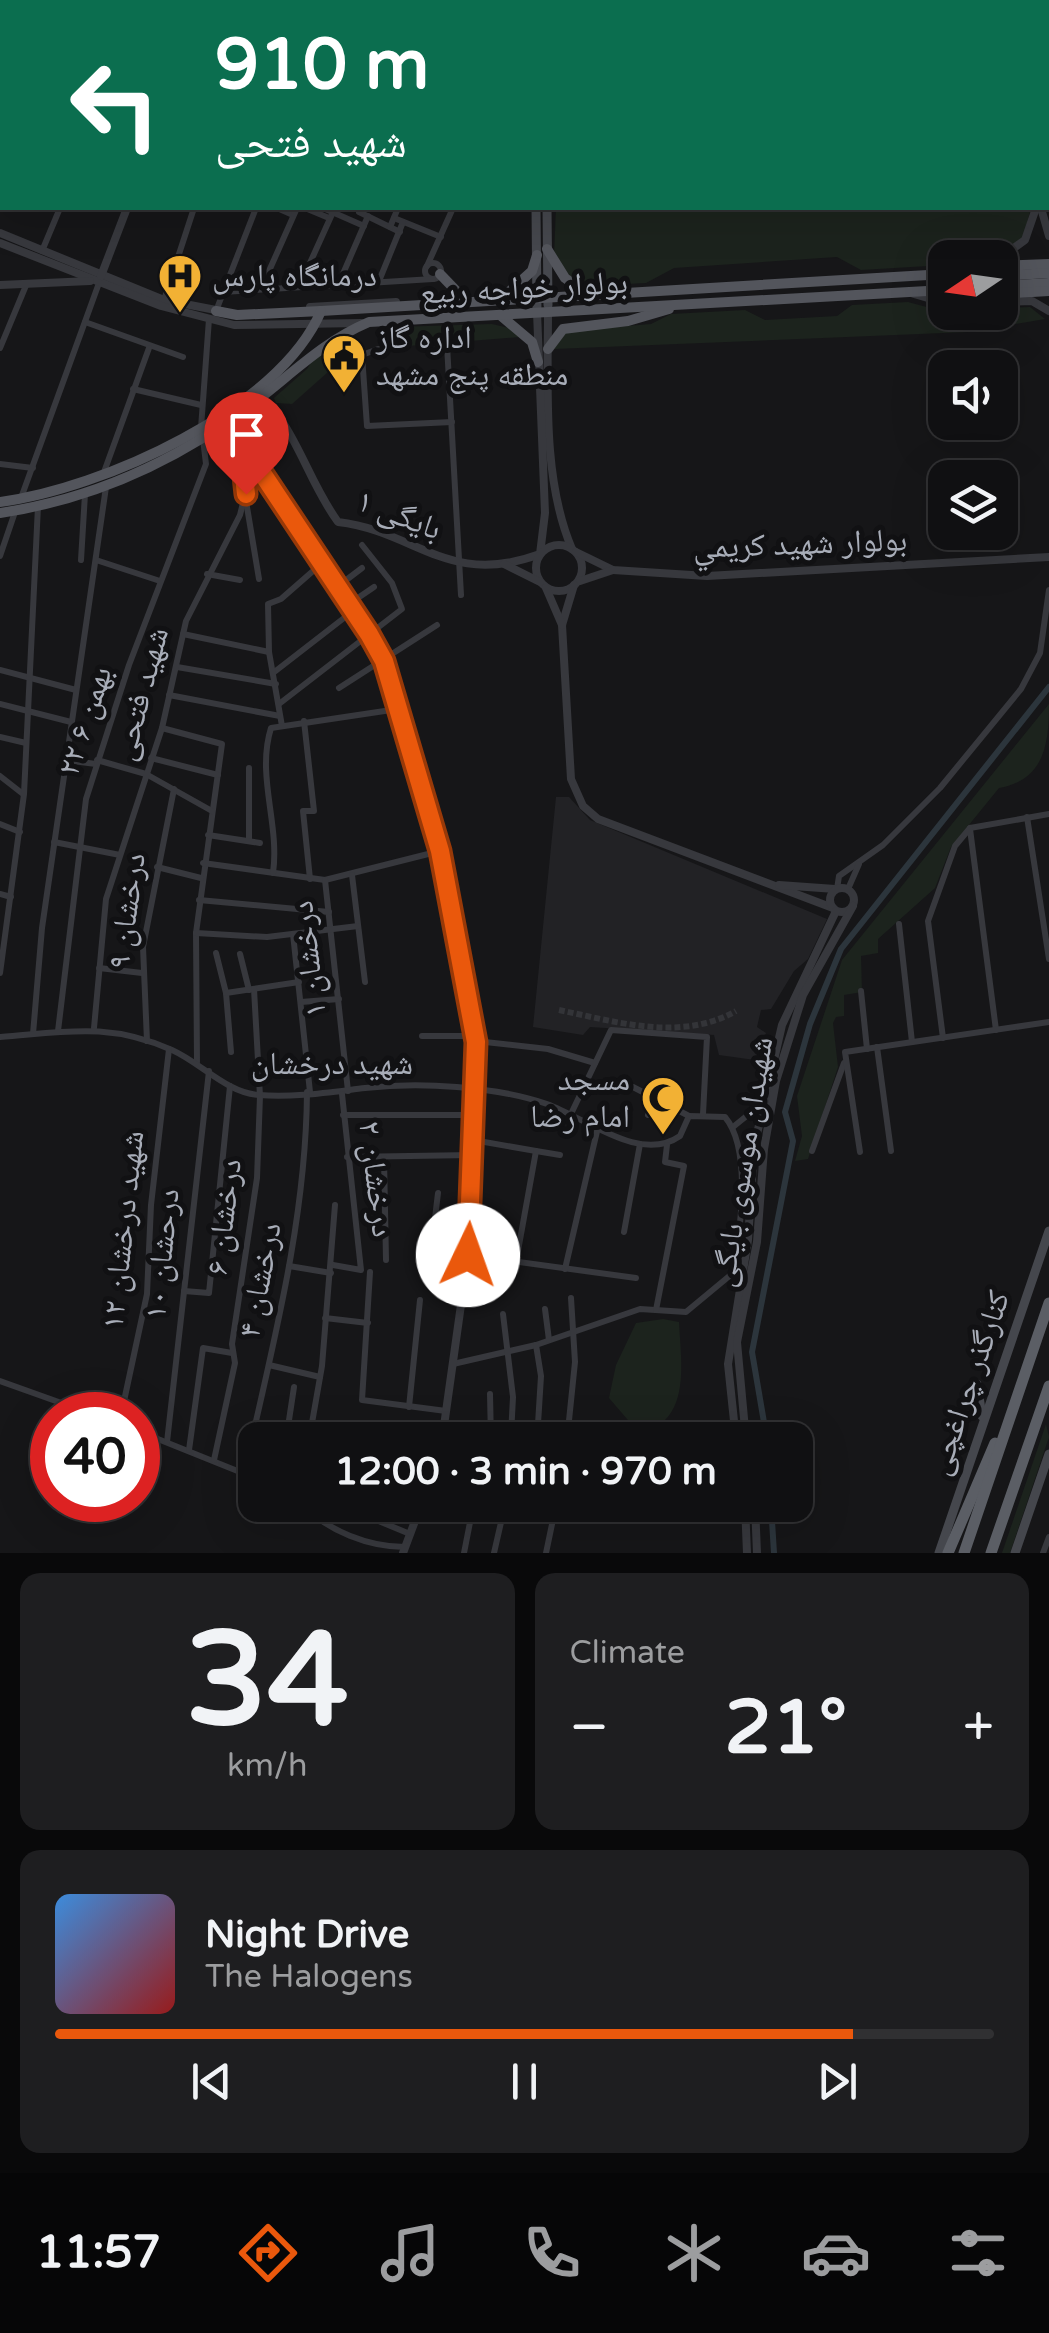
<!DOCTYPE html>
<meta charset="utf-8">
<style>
:root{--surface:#101012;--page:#1e1e20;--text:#f1f3f6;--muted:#9c9d9f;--line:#303032;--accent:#ea580c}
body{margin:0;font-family:"Varela Round","Noto Naskh Arabic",sans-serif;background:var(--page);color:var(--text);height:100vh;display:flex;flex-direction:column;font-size:38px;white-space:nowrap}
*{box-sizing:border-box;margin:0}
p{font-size:32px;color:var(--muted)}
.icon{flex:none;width:55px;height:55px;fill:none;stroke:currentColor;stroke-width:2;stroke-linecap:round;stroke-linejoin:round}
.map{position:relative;height:1553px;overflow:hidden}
.panel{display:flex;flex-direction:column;gap:20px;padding:20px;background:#09090a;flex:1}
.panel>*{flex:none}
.top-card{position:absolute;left:0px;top:0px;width:1050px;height:210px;box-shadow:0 10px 40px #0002,0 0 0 2px var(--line);background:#0b6e4f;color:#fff;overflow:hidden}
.needle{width:65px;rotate:257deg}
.tools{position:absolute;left:928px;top:240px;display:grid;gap:20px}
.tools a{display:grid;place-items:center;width:90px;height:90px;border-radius:20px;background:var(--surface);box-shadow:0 10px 40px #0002,0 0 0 2px var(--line);font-size:50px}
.speed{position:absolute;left:30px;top:1392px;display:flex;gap:20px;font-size:50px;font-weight:700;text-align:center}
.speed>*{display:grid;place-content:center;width:130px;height:130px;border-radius:50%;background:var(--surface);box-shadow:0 10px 40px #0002,0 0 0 2px var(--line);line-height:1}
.speed .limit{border:15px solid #d22;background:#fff;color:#111}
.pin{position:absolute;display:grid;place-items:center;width:85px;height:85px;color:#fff;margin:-102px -42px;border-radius:50% 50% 50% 0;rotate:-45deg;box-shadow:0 0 10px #0007}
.pin .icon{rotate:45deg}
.me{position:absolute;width:110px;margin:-55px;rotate:3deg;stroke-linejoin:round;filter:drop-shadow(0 0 8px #0008)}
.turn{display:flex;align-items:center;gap:35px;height:210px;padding:0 50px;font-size:45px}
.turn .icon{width:130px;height:130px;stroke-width:2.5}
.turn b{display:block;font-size:70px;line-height:85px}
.big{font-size:75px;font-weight:700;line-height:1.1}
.panel .card{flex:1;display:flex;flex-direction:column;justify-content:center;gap:15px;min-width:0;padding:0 35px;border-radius:20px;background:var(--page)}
.panel .dial{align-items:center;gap:0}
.dial b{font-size:130px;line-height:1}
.song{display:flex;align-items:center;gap:30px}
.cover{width:120px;height:120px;border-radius:15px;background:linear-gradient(135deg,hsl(210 70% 55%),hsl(0 70% 35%))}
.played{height:10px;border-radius:5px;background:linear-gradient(90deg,var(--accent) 85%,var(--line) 85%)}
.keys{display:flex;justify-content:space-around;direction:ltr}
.heat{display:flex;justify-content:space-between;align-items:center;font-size:55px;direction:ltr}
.panel .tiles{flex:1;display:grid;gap:20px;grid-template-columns:1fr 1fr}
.card:last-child{grid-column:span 2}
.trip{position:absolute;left:238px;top:1422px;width:575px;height:100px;border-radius:20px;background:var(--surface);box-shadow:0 10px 40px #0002,0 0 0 2px var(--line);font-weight:700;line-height:100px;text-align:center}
.tab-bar{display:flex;height:160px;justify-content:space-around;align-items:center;background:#060607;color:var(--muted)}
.tab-bar .icon{width:70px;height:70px}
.tab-bar .on{color:var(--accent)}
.tab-bar b{font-size:45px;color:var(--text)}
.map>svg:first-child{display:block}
.built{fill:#222225}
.green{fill:#1c231d}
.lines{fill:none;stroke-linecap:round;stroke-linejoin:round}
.canal{stroke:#2c353c;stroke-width:6}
.minor-tunnel{stroke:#333438;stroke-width:6;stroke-dasharray:6 3;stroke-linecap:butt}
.minor{stroke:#37383d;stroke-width:6}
.tertiary{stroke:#37383d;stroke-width:8}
.secondary{stroke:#45474d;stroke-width:9}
.primary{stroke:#53555c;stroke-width:10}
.trunk{stroke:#5b5e65;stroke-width:11}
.route-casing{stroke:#983908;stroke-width:25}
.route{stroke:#ea580c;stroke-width:18}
.labels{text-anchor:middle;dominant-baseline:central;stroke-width:10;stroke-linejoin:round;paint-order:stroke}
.poi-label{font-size:32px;fill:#a8adb8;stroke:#111113;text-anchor:start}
.street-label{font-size:32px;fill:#a8adb8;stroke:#111113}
</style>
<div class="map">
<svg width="1049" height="1553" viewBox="0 0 1049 1553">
<rect width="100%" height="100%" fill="#161618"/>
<!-- built -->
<path class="built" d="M556 797H569L590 820 827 919 808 959 794 971 771 1009 761 1010 757 1027 766 1033 755 1060 719 1055 714 1035 590 1027 583 1035 533 1027Z"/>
<!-- green -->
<g class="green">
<path d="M546 0H962L963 2H546Z"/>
<path d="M556 208H1031L1023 239 994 257 945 258V265L861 270 837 257 674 268 646 283 586 286 576 284 554 255Z"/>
<path d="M908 302 945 312H1000V308L1030 307 1045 319 968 332 554 349 567 331 651 324 671 314 745 310 765 320 837 316 852 305Z"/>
<path d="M492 324 509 328 520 337 395 347 394 327Z"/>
<path d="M349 337 358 358 328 372 292 404 276 403 274 398 307 369 319 351Z"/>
<path d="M1049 704C1049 745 1044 780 999 788L951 847 935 888 878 939V953L861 956 862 992 844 995V1016L836 1017 833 1023 838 1067 808 1159 795 1161 802 1136 797 1096 842 960Z"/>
<path d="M663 1319 679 1322C681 1364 692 1420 640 1434L609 1398 616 1365 636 1323Z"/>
<path d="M1046 1424 1049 1437 1010 1553H1002Z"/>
</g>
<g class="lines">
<!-- canal -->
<g class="canal">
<path d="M989 0 990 2"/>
<path d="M1048 174 1049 179"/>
<path d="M767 1440 752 1352 793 1141 785 1112 810 1024 841 949 1049 687"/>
<path d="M771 1505 774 1553"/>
</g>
<!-- minor-tunnel -->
<path class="minor-tunnel" d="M559 1010C617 1022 681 1042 736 1011"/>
<!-- minor -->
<g class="minor">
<path d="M141 0 146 2"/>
<path d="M387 0 393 2"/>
<path d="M516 0V2"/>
<path d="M83 2 84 0"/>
<path d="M284 2 285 0"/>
<path d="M323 2 324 0"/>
<path d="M362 2 363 0"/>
<path d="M493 2 494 0"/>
<path d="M0 129 2 130"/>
<path d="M277 208 293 215"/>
<path d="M305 208 329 218"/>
<path d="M323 208 364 226"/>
<path d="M359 212 400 232"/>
<path d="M394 218 441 237"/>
<path d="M390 227 398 208"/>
<path d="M42 251 60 208"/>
<circle cx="433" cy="271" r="8"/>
<path d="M427 266 453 208"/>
<path d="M379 281 403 222"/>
<path d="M339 283 368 216"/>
<path d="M300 285 333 212"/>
<path d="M261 289 297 208"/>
<path d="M222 292 433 279"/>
<path d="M164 300 194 208"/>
<path d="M216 311 256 208"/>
<path d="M85 322 183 357"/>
<path d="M447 345 461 595"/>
<path d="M0 348 27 283"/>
<path d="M378 349 362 355 367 426 452 422"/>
<path d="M133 389 201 405"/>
<path d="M201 428 209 319"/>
<path d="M0 464 33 468"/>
<path d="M104 472 149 348"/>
<path d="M21 498 99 283"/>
<path d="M246 501 259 579"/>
<path d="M0 556 15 512"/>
<path d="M81 560 85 494"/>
<path d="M96 560 160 581"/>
<path d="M207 574 240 580"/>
<path d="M337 587 362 568"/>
<path d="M349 604 374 587"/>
<path d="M183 634 269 652"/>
<path d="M177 667 276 684"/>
<path d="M0 670 76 690"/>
<path d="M273 673 353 611"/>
<path d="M339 688 437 625"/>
<path d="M169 695 280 716"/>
<path d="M0 704 71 722"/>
<path d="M279 704 402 609 392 583 362 545"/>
<path d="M304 721 314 811H303L310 879"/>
<path d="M282 726 269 652 268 604 281 599 321 564"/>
<path d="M162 728 222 744 196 933 197 1062"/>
<path d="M0 737 26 743"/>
<path d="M151 758 218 775"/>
<path d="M65 760 96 764"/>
<path d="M97 760 146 774 212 811"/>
<path d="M249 768V841"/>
<path d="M0 776 23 794"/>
<path d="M1027 817 1049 959"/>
<path d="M0 824 20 832"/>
<path d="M970 828 1049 814"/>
<path d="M970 829 996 1030"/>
<path d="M208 835 260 843"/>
<path d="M54 842 120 855"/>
<path d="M203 863 325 880 440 851"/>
<path d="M157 867 201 878"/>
<path d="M273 873C280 824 256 776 271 728L398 709"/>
<path d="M352 875 365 982"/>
<path d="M325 880 348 1091"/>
<path d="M837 889 839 876 883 845 940 788 1021 689 1040 653 1049 590"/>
<path d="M848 889 859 864"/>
<path d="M0 894 11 897"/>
<path d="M199 900 329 912"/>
<path d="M899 924 912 1042"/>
<path d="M196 933 267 937 358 926"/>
<path d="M293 934 310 1092"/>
<path d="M216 953 226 993 231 1052"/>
<path d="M240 954 249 990"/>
<path d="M99 968 142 973"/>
<path d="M0 973 24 794 38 506"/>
<path d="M861 991 867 1049"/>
<path d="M226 993 299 982"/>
<path d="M301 1002 339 999"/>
<path d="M94 1028 106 899 162 728 186 621 240 515 245 495 241 447"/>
<path d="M58 1031 86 799 129 665 206 464 203 439"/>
<path d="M33 1034 42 928 106 487"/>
<path d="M422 1036H474"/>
<path d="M0 1037C66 1032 108 1022 172 1050 201 1063 227 1093 259 1095 293 1098 331 1092 365 1088 420 1082 494 1086 547 1104 586 1118 640 1164 680 1136L689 1116 725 1117C752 1149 740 1233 733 1273L686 1312 640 1309 536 1345 453 1364"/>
<path d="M943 1038 928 921 955 846 970 828"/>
<path d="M147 1041 143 947 174 789"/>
<path d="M476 1041 548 1049 595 1063"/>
<path d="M877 1047 891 1151"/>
<path d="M633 1087 689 1116"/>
<path d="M343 1115H475"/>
<path d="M648 1115 661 1087"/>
<path d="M570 1116 611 1030 707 1037 703 1114"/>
<path d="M733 1127 754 1110 761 1111"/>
<path d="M473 1140 536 1151 516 1262"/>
<path d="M536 1151 560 1155"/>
<path d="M812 1151 844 1063"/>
<path d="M860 1152 845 1052 1049 1022"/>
<path d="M347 1157 472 1155"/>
<path d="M384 1158 386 1260"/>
<path d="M624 1232 640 1144"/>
<path d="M433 1235 438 1193"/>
<path d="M468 1255 636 1278"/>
<path d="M333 1265 361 1270 342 1094"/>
<path d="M289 1266 331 1273"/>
<path d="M420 1266 425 1234 468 1242"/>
<path d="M565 1269 598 1127"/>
<path d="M370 1272 362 1400 446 1411"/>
<path d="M184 1291 209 1293 230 1086"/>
<path d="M545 1309 549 1340"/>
<path d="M656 1310 684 1166 665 1162 667 1145"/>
<path d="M503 1314 513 1397 511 1435"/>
<path d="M325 1318 368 1323"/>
<path d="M269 1365 320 1377"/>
<path d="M0 1381 95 1415"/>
<path d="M490 1394 491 1440"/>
<path d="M409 1407 420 1300"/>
<path d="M121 1415 147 1294 151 1205 169 1049"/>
<path d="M445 1423 537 1440 541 1376 536 1345"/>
<path d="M311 1430 354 1440"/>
<path d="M138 1431 255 1478"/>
<path d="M286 1440 294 1387"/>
<path d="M309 1440 322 1366 335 1205"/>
<path d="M567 1440 575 1362 571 1298"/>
<path d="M167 1442 209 1071"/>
<path d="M189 1450 203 1348 232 1353"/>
<path d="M214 1460 235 1363 232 1344 257 1178 260 1096 254 989"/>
<path d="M244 1474C272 1348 306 1222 307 1092"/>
<path d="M302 1505C329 1531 368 1547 405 1547"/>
<path d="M340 1505 410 1534"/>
<path d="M464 1553 473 1507"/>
<path d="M494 1553 502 1518 520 1521 525 1505"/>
<path d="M546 1553 556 1505"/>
<path d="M1043 1553 1049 1537"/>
</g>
<!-- tertiary -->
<g class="tertiary">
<path d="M971 0 972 2"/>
<path d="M9 2 10 0"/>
<path d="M202 2V0"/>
<path d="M0 22 2 17"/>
<path d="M1041 208 1049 236"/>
<path d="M0 233 164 300 221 311"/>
<path d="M0 243 161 306 234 325 361 323"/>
<path d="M1000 258 1025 240 1036 208"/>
<path d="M101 276 127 208"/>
<path d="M0 285 90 281"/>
<path d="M914 294 945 303"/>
<path d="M1000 302 1032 301 1049 311"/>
<path d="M310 307 396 302"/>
<path d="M548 311C548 387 542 479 572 549"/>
<path d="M278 415C302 449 313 488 338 522 416 531 448 588 540 554L545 513 537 312"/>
<path d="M227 423 384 661 440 851 453 912 476 1041V1091L468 1255 442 1440"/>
<circle cx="559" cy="568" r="23"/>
<path d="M576 552 613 570 707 576 1049 557"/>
<path d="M504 564 540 582"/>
<path d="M580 581 613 570"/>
<path d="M574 585 562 625 571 779 583 806 598 819 833 908"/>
<path d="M546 588 562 625"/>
<path d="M779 885 835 889"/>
<circle cx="842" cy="900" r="12"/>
<path d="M736 1440 728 1364 748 1240 754 1147 782 1025 836 911"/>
<path d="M746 1440 737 1342 757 1242 764 1149 776 1081 803 995 853 906"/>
<path d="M745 1505 747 1553"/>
<path d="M755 1505 757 1553"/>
<path d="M403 1553 421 1505"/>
</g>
<!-- secondary -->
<g class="secondary">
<path d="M531 0V2"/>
<path d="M543 0V2"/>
<path d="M536 208 537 312"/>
<path d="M547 208 548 305"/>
<path d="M977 1384 982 1416"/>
<path d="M939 1553 1049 1231"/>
<path d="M1015 1553 1049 1454"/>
</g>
<!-- primary -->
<g class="primary">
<path d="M547 249 565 278 586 293"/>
<path d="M1000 266 1049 264"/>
<path d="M440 274 466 301"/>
<path d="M1000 276 1049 273"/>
<path d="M1000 286 1049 283"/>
<path d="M1000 294 1049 291"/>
<path d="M501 299 532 271 537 255"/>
<path d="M216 311 237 315 321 311 945 274"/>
<path d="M500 315 532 342 538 362"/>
<path d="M548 349 563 329 628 321 669 309"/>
<path d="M0 502C101 489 279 410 321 311"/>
<path d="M0 513C94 499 175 462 251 405 291 375 322 342 369 322L945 290"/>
</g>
<!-- trunk -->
<g class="trunk">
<path d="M948 1553 995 1443"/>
<path d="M964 1553 1049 1303"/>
<path d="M991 1553 1049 1386"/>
</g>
</g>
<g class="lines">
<defs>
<path id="route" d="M246 494 240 440 369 634 384 661 440 851 476 1042 468 1255"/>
</defs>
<!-- route casing -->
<use href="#route" class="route-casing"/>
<!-- route -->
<use href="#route" class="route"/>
</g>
<!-- icons -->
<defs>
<symbol id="hospital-pin" viewBox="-11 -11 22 30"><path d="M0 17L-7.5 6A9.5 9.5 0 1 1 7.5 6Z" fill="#f2b134" stroke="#111113"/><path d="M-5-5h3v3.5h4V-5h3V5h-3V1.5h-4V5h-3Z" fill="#111"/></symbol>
<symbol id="civic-pin" viewBox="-11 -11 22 30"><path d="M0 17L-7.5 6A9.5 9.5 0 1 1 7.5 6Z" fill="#f2b134" stroke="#111113"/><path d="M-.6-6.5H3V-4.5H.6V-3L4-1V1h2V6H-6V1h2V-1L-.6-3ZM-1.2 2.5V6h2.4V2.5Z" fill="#111"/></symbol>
<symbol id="mosque-pin" viewBox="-11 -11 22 30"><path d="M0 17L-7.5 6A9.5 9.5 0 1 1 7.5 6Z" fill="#f2b134" stroke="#111113"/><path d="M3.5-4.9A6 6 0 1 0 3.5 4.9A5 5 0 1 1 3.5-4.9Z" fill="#111"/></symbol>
</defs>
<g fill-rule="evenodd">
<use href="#hospital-pin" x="155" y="251" width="50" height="68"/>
<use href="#civic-pin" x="319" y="331" width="50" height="68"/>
<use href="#mosque-pin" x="638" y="1073" width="50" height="68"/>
</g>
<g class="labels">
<!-- poi labels -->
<g class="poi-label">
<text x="212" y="276">درمانگاه پارس</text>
<text x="376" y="338">اداره گاز<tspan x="376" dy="37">منطقه پنج مشهد</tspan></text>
<text x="630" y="1080" text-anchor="end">مسجد<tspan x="630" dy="37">امام رضا</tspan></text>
</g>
<!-- street labels -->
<g class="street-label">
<text transform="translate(524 288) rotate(-3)">بولوار خواجه ربیع</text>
<text transform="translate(399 515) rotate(21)">بایگی ۱</text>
<text transform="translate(800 544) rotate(-2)">بولوار شهيد كريمي</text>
<text transform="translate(141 694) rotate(-75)">شهید فتحی</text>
<text transform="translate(85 721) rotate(-72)">۲۲ بهمن ۶</text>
<text transform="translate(127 911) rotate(-82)">درخشان ۹</text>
<text transform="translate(309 959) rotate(-97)">درخشان ۱</text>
<text x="332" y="1064">شهید درخشان</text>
<text transform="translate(743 1162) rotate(-81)">شهیدان موسوی بایگی</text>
<text transform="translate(376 1179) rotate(83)">درخشان ۲</text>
<text transform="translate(224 1217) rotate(-83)">درخشان ۶</text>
<text transform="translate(123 1230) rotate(-84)">شهید درخشان ۱۲</text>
<text transform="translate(162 1254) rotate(-84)">درحشان ۱۰</text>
<text transform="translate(260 1280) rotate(-79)">درخشان ۴</text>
<text transform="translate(969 1383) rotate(-71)">کنارگذر چراغچی</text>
</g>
</g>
</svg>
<div class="tools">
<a><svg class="needle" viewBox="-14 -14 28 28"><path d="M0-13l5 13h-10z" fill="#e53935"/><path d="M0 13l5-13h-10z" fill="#9c9d9f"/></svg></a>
<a><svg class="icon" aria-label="sound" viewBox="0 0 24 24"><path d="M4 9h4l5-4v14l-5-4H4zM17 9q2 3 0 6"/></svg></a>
<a><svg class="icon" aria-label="layers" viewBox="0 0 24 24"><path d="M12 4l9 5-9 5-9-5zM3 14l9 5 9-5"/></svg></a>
</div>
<div class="speed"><div class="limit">40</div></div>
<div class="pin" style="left:246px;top:494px;background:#d93025"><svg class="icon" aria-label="arrive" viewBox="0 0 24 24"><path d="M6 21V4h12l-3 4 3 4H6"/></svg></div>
<svg class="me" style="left:468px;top:1255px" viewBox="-20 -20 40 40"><circle r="19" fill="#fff"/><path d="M0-13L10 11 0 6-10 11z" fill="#ea580c"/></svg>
<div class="trip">12:00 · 3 min · 970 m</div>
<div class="top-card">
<div class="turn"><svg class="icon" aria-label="left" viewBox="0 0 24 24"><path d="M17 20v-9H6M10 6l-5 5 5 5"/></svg><div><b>910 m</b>شهید فتحی</div></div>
</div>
</div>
<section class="panel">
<div class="tiles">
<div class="card dial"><b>34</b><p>km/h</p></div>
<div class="card"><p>Climate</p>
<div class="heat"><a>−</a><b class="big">21°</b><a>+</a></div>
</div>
<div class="card">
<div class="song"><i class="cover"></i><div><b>Night Drive</b><p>The Halogens</p></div></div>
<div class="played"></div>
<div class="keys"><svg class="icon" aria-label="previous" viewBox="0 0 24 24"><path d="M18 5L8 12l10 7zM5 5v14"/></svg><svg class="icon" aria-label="pause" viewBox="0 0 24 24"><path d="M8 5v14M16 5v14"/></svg><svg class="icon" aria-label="next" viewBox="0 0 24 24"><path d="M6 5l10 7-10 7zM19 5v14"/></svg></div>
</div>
</div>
</section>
<nav class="tab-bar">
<b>11:57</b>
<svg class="icon on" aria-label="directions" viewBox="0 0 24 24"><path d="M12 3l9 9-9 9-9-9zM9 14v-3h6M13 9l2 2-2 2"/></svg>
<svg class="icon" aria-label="music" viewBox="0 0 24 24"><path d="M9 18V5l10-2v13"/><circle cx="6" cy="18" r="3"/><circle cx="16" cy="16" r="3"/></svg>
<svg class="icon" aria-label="phone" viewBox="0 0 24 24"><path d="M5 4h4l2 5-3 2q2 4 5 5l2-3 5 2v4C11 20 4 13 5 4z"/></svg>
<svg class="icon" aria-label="climate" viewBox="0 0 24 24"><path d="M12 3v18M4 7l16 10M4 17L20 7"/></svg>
<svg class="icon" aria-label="car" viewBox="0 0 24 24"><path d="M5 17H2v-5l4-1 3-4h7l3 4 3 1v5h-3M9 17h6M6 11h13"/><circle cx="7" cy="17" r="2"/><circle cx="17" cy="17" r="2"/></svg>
<svg class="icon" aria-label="filters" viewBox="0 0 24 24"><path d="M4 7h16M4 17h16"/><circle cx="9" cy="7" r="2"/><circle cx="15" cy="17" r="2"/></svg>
</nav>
